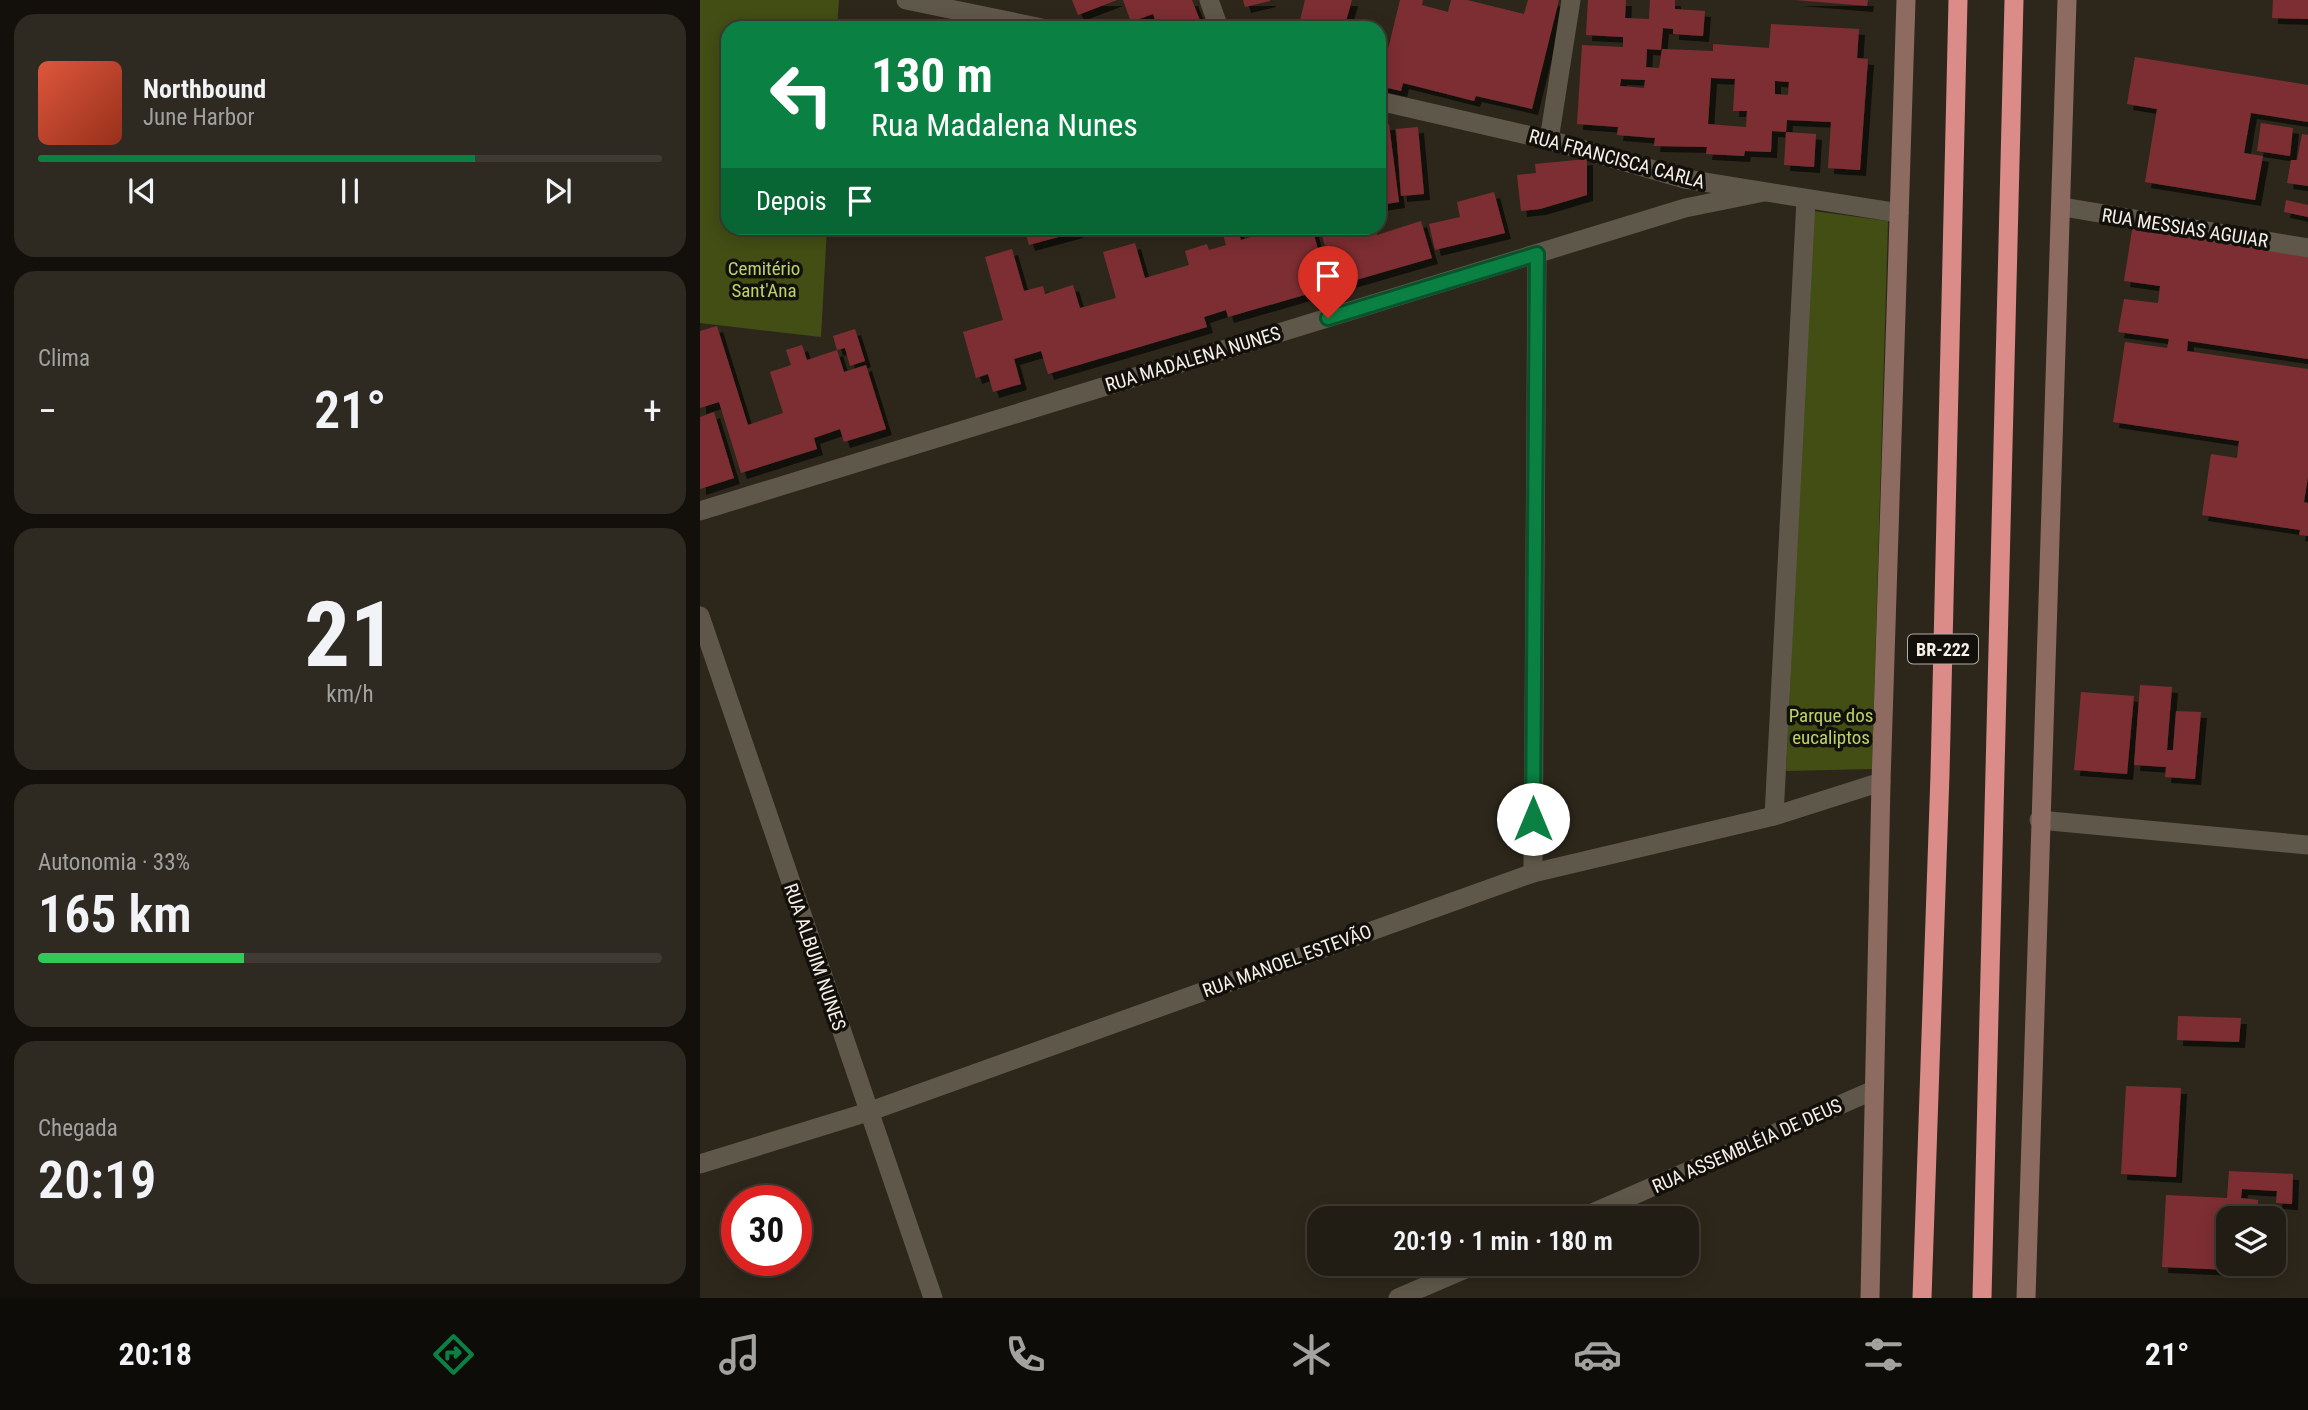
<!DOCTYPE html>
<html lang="pt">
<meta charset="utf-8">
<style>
:root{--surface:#221d14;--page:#2e2a22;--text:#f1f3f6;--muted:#a2a2a0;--line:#3f3b34;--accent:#0b8043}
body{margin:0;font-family:"Roboto Condensed",sans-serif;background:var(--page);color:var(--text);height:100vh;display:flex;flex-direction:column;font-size:26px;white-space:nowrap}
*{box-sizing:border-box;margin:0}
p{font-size:23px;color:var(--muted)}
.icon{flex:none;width:38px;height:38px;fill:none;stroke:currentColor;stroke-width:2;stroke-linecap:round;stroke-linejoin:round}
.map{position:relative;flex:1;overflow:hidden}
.drawer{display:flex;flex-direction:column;gap:14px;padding:14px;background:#13100b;width:700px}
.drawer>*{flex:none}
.banner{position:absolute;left:21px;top:21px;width:665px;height:214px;border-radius:21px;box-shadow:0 4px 18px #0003,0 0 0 2px var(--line);background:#0b8043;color:#fff;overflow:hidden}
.tools{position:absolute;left:1516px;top:1206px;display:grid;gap:14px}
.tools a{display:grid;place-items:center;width:70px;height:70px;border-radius:14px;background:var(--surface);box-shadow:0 4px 18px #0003,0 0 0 2px var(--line);font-size:35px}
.speed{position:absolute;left:21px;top:1185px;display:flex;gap:14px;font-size:35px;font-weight:700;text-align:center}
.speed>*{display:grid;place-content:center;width:91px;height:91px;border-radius:50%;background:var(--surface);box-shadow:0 4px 18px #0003,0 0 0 2px var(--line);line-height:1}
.speed .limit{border:10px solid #d22;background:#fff;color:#111}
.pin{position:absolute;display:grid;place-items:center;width:60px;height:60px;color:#fff;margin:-72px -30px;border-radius:50% 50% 50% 0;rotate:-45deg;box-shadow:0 0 7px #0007}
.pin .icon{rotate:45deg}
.me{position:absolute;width:77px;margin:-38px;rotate:0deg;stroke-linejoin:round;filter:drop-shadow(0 0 5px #0008)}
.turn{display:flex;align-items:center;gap:24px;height:147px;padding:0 35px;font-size:32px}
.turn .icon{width:91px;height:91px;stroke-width:2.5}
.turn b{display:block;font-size:49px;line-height:60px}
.then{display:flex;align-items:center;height:66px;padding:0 35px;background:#0003;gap:14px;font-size:26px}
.big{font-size:52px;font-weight:600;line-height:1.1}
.drawer .widget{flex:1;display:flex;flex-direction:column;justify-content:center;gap:10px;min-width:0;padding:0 24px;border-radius:21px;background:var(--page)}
.drawer .dial{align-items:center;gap:0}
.dial b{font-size:91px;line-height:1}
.song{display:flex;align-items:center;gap:21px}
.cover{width:84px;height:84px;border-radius:10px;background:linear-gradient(135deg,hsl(10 70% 55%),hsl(10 70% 35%))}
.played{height:7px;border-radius:4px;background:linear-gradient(90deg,var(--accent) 70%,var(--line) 70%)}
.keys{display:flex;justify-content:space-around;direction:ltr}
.heat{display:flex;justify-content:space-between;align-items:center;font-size:38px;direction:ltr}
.charge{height:10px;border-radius:5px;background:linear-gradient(90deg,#34c759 33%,var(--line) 0)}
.trip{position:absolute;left:607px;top:1206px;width:392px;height:70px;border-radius:21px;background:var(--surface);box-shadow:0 4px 18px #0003,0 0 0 2px var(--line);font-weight:600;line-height:70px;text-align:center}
.tabs{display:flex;height:112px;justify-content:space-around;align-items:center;background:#0e0c08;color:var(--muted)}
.tabs .icon{width:49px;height:49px}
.tabs .current{color:var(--accent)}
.tabs b{font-size:32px;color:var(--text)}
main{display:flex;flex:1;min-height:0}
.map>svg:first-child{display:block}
.green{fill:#424e14}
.building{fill:#7d2f33;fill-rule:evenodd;filter:url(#shadow)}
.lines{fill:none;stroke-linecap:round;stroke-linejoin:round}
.minor{stroke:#5f584a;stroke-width:19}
.tertiary{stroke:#5f584a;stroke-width:19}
.secondary{stroke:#8e6b61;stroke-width:19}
.trunk{stroke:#db8b88;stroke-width:19}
.route-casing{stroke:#07532c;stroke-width:18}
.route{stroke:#0b8043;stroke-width:12}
.labels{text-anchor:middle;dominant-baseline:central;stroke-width:7;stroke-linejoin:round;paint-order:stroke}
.shield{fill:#13100b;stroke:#b1aea6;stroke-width:2}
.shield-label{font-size:18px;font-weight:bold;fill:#f5f1e9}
.street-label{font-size:19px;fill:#f5f1e9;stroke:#13100b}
.park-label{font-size:19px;fill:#bad467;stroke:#13100b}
</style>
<main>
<section class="drawer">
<div class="widget">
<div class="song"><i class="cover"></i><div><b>Northbound</b><p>June Harbor</p></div></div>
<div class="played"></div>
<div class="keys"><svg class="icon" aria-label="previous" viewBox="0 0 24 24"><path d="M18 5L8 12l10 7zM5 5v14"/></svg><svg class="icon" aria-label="pause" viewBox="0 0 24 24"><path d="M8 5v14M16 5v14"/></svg><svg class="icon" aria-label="next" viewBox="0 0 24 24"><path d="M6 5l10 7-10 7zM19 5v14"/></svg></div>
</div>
<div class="widget"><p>Clima</p>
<div class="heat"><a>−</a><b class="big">21°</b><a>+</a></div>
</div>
<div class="widget dial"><b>21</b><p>km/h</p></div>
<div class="widget"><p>Autonomia · 33%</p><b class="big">165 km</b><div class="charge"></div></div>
<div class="widget"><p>Chegada</p><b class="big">20:19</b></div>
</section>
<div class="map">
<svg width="1608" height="1298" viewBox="0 0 1608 1298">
<defs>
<filter id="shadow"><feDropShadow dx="6" dy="6" stdDeviation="0" flood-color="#0009"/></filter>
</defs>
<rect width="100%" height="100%" fill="#2d271b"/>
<!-- green -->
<g class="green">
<path d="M0 0H139L137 28H28V228H127L121 337 0 323Z"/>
<path d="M1113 211 1188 221 1172 769 1086 771Z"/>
</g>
<!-- building -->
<g class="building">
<path d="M372 0H417L378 15Z"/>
<path d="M423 0H492L501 23 487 28H458L453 14 431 22Z"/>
<path d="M543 0H570V1L545 7Z"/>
<path d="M605 0H652L644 28H598Z"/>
<path d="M700 0H723L722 5 748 12 751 0H767L824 14 828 0H859L832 109 776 96 774 101 703 83 701 91 679 86Z"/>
<path d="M888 0H926L925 18 949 19 950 0H975V9L1005 11 1003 36 973 34V29L963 28 961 50 947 49 946 67 959 68 962 49 1013 51V44L1069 48 1071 24 1159 29 1157 58 1168 59 1160 170 1128 168 1131 122 1087 120 1086 132 1072 131 1071 152 1045 151 1044 156 1006 154 1007 147 954 146 955 138 917 135 918 127 877 124 882 45 923 47V37L886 35ZM1011 78 1035 79 1033 111H1047L1046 127 1008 124ZM921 79 945 80 944 88 920 86ZM1075 81 1089 82 1088 95 1075 94Z"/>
<path d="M1095 0H1168L1167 6Z"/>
<path d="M1573 0H1608V19L1572 18Z"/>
<path d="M265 19 268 28H240V26Z"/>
<path d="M1435 57 1608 85V122L1551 113 1544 153 1563 156 1555 200 1445 182 1457 109 1427 104Z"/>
<path d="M1561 123 1593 128 1590 156 1557 151Z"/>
<path d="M689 124 699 202 679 205V125Z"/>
<path d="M718 127 724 194 701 196 696 129Z"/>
<path d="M1086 132 1116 134 1114 167 1084 165Z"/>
<path d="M1602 134 1608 135V186L1587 183 1591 160H1597Z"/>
<path d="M887 159V195L840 209 821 211 817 175 836 173 835 164Z"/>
<path d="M794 192 805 233 735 250 729 224 760 217 757 202Z"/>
<path d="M1586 200 1608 205V217L1584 212Z"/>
<path d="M721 221 732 258 528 317 526 310 504 317 507 327 348 374 341 351 314 359 321 384 293 392 288 374 276 378 263 332 303 320 285 257 312 249 324 291 343 286 345 294 373 285 380 308 416 298 403 252 435 243 445 278 489 265 485 251 507 244 509 250 526 245 521 228H537L541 240 563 233 561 228H612L622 263 629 261 620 228H675L677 235Z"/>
<path d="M1433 224 1608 254V359L1488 341 1487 351 1608 369V477L1604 502 1608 503V536L1599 535 1600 530 1502 515 1511 454 1537 458 1539 441 1413 422 1425 342 1467 348 1469 339 1418 332 1424 299 1458 303 1460 286 1424 281Z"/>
<path d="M324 228H375L377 232 329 245Z"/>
<path d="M17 326 48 425 83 413 70 372 91 365 86 350 102 345 107 360 137 350 144 372 166 365 186 429 144 442 140 429 114 438 117 449 41 473 19 402 0 408V331Z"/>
<path d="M155 329 165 361 150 366 145 348 137 350 133 336Z"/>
<path d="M14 412 34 478 0 489V417Z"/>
<path d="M1440 685 1472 687 1467 750H1473L1476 711 1501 712 1495 779 1465 777 1466 767 1434 765Z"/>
<path d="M1381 692 1434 696 1427 774 1374 770Z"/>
<path d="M1478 1016 1541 1018 1539 1042 1477 1040Z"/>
<path d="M1426 1086 1481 1088 1476 1177 1421 1174Z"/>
<path d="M1529 1171 1593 1174 1592 1204 1576 1203 1577 1191 1542 1189 1541 1198 1558 1200 1557 1218H1528V1264H1554V1271L1462 1267 1466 1195 1527 1198Z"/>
</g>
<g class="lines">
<!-- minor -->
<g class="minor">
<path d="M206 0 342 28"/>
<path d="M509 0 519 28"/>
<path d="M679 101 849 140 985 179 1199 213"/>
<path d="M849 140 871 0"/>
<path d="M0 511 985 208 1064 192"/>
<path d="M0 616 233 1298"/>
<path d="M1074 816 1106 200"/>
<path d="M1339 820 1608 845"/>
<path d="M833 873 837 254"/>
<path d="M0 1164 168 1112 833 873 1074 816 1181 782"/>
</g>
<!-- tertiary -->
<g class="tertiary">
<path d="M1363 207 1608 248"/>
<path d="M881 1218 1174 1090"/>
<path d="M698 1298 777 1264"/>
</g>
<!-- secondary -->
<g class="secondary">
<path d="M1170 1298 1181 782 1206 0"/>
<path d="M1326 1298 1367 0"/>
</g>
<!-- trunk -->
<g class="trunk">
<path d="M1222 1298 1240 774 1258 0"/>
<path d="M1282 1298 1314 0"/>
</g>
</g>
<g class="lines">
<defs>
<path id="route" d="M628 318 837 254 833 819"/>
</defs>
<!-- route casing -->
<use href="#route" class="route-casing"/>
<!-- route -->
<use href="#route" class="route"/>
</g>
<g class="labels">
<!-- shield labels -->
<rect class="shield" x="1208" y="634.5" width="70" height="29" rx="5"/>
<g class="shield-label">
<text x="1243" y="649">BR-222</text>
</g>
<!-- street labels -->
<g class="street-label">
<text transform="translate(917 159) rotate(15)">RUA FRANCISCA CARLA</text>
<text transform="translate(1485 228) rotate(9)">RUA MESSIAS AGUIAR</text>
<text transform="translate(493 359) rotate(-17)">RUA MADALENA NUNES</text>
<text transform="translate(115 957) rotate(71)">RUA ALBUIM NUNES</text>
<text transform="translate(587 961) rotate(-20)">RUA MANOEL ESTEVÃO</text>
<text transform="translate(1047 1146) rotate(-24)">RUA ASSEMBLÉIA DE DEUS</text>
</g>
<!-- park labels -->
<g class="park-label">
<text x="64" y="268">Cemitério<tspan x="64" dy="22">Sant'Ana</tspan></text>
<text x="1131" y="715">Parque dos<tspan x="1131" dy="22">eucaliptos</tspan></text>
</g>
</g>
</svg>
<div class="tools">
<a><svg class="icon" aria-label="layers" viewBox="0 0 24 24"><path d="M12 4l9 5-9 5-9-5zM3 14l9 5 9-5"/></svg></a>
</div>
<div class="speed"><div class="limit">30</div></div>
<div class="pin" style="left:628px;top:318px;background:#d93025"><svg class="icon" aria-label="arrive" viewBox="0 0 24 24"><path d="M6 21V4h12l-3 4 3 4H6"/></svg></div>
<svg class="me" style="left:833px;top:819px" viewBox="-20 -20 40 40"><circle r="19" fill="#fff"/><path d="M0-13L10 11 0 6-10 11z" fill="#0b8043"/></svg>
<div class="trip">20:19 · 1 min · 180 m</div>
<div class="banner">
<div class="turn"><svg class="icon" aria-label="left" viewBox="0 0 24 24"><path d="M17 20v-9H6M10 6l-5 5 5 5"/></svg><div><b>130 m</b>Rua Madalena Nunes</div></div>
<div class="then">Depois<svg class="icon" aria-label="arrive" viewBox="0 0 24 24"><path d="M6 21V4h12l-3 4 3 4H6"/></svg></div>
</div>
</div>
</main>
<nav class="tabs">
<b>20:18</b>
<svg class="icon current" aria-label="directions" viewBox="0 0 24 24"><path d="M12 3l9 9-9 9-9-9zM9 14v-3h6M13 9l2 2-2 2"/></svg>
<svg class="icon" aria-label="music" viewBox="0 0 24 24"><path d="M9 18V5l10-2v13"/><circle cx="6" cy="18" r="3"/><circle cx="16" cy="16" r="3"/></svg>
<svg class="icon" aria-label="phone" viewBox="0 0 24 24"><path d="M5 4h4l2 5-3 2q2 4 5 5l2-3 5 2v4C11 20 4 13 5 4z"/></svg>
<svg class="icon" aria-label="climate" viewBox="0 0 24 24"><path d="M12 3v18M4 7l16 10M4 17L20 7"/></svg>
<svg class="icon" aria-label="car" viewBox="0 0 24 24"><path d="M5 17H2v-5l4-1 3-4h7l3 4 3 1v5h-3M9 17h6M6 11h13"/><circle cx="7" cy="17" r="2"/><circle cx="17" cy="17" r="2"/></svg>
<svg class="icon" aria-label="filters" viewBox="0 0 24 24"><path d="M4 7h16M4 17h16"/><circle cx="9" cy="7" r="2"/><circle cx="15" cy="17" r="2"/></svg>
<b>21°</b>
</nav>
